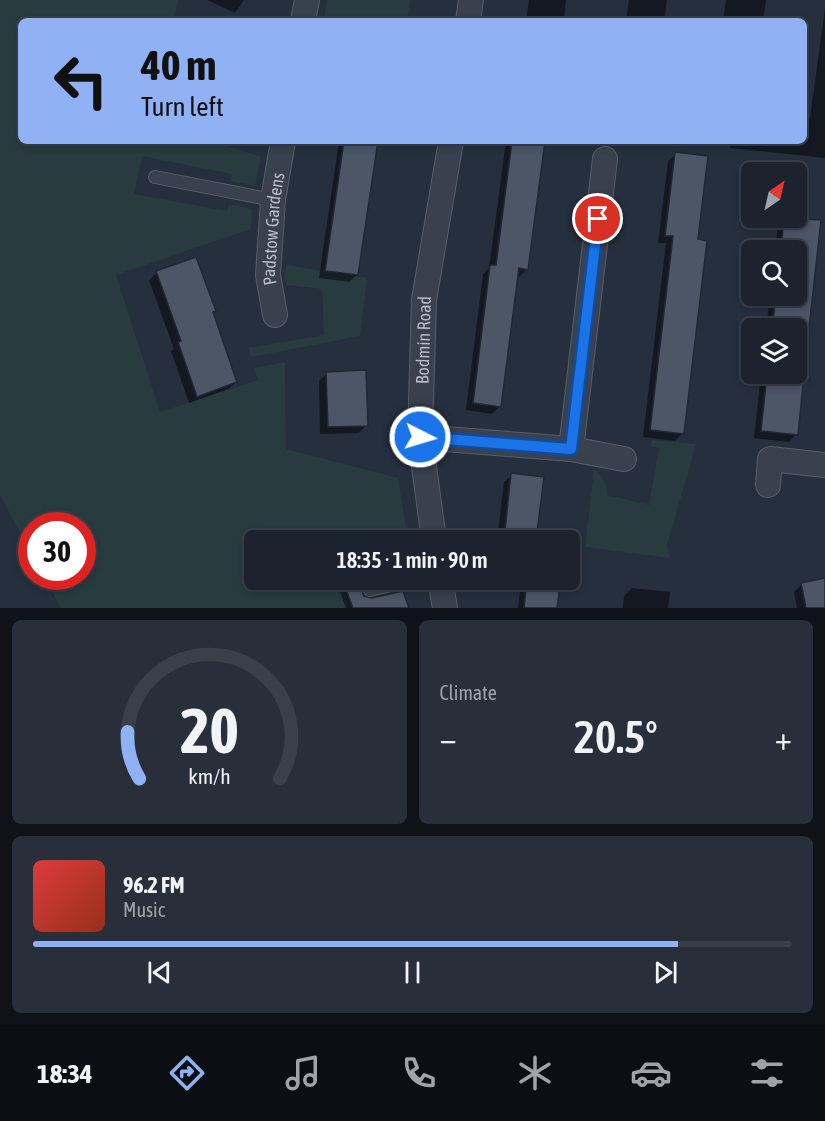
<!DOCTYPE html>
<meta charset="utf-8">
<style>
:root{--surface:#1c232e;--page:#292f3a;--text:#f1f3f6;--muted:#a0a4aa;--line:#3a404a;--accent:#90b2f4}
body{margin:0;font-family:"Asap Condensed",sans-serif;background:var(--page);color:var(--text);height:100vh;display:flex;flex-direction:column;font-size:22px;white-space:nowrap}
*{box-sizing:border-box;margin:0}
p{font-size:20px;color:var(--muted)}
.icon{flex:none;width:33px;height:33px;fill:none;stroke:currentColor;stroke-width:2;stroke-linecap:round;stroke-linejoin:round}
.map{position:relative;height:608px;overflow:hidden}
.drawer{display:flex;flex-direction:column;gap:12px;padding:12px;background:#0f1319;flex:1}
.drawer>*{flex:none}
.guide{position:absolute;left:18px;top:18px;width:789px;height:126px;border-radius:9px;box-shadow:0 3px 9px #0003,0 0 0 2px var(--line);background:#90b2f4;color:#111;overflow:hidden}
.needle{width:39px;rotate:34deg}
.fabs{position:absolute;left:741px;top:162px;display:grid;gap:12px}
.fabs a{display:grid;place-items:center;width:66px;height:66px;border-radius:9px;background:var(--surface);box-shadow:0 3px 9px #0003,0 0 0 2px var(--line);font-size:30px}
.speed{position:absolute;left:18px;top:512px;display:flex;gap:12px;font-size:30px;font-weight:700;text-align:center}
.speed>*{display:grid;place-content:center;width:78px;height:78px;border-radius:50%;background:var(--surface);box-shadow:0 3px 9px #0003,0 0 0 2px var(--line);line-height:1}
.speed .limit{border:9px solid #d22;background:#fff;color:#111}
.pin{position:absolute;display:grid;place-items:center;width:51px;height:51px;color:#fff;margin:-26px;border:3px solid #fff;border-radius:50%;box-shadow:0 2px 6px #0007}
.me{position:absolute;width:66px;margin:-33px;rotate:95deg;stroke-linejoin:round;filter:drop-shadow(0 0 4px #0008)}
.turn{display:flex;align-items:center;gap:21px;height:126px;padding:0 24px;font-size:27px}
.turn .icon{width:78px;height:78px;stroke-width:2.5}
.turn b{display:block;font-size:42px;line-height:51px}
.big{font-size:45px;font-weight:600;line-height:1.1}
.drawer .tile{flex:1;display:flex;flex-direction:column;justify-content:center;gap:9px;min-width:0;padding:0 21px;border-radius:9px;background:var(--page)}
.drawer .dial{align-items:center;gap:0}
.dial svg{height:156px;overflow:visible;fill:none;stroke:var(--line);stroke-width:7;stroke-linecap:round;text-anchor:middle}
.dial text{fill:var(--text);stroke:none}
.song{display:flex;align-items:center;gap:18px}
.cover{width:72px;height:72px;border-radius:9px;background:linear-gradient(135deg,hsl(0 70% 55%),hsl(10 70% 35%))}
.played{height:6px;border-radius:3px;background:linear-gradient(90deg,var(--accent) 85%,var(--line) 85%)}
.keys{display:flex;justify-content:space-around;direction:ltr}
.heat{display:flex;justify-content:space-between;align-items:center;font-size:33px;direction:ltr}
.drawer .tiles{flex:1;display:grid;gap:12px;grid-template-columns:1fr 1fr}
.tile:last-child{grid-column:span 2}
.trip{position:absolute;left:244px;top:530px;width:336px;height:60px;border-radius:9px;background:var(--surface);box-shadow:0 3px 9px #0003,0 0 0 2px var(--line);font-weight:600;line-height:60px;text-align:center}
.menu{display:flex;height:96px;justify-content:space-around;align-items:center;background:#0b0e12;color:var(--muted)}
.menu .icon{width:42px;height:42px}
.menu .on{color:var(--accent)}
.menu b{font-size:27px;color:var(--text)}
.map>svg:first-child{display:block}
.green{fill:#283b3f}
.shadow{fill:#0007}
.building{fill:#4c5667;stroke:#202835;stroke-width:1.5}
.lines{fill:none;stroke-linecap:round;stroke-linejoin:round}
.lane-casing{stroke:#575f6c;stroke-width:14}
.street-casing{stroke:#575f6c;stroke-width:26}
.lane{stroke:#39414e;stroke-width:12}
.street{stroke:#39414e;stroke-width:24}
.route-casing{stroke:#114b97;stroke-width:15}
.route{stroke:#1a73e8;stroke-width:10}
.labels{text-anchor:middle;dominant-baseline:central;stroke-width:6;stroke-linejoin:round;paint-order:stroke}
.street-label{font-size:18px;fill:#b6bcc9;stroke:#1e2633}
</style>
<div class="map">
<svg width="825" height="608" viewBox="0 0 825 608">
<rect width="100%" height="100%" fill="#262f3e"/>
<!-- green -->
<g class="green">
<path d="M0 0H179L172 21H21V141H213L261 157 255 186 230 181 232 174 142 156 134 194 227 211 229 204 252 209 251 229 116 275 160 412 258 380 254 368 285 362 286 449 398 478 408 540H255V579H339L349 608H61L44 576H82V525H32L31 553 0 495Z"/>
<path d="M327 0H410L407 21H324Z"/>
<path d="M287 265 367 278 360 336 251 357 248 348 324 335 322 289 286 285 284 272Z"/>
<path d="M652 440 696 444 667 545 670 558 585 547 594 470C604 476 607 484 607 495L649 505 659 448 651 446Z"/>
</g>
<!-- shadow -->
<g class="shadow">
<path d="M207 0H244L235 13Z"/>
<path d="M529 0H566L564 21H526Z"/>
<path d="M629 0H667L664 21H626Z"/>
<path d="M726 0H766L763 21H723Z"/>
<path d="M825 8V158L730 148 731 141H804V117L810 118Z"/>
<path d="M339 141H376L357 275 349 282 319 278Z"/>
<path d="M506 141H544L527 269 519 277 517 276 500 406 492 414 466 410 483 274 489 268Z"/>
<path d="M676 154 697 241 683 433 675 441 643 437 666 243H658L668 161Z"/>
<path d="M785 218 819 221 796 434 789 442 754 438 761 374H796V328H766L770 296H796V250H775L778 225Z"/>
<path d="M157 273 211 313 236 382 228 389 189 403 171 351 174 349 149 280Z"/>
<path d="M327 373 366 425 359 433 320 434 319 381Z"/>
<path d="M512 475 535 540H497L504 482Z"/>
<path d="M335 579H390L361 587 363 597 371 600 401 592 407 608H346Z"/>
<path d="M523 579H559L556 608H518L521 581Z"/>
<path d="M825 580V608H797L794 592 802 584Z"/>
<path d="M632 588 670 592 668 608H623L624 596Z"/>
</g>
<!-- building -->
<g class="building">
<path d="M344 141H378L358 275 325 271Z"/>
<path d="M512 141H545L528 270 519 268 501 407 473 403 490 265H496Z"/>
<path d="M675 152 708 156 698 239 707 241 684 434 650 430 673 236H665Z"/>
<path d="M784 218 821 220 809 328H772L776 296H796V250H781Z"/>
<path d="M196 257 216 311 213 312 237 382 197 397 178 342 181 341 156 271Z"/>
<path d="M366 370 368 426 328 427 326 372Z"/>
<path d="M767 374H804L798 435 761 431Z"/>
<path d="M511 473 544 477 536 540H504Z"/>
<path d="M825 578V608H806L801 583Z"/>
<path d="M342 579H380L364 584 362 591 364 596 372 598 403 591 409 608H353Z"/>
<path d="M527 579H561L557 608H524Z"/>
</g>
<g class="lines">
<defs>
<g id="lane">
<path d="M155 177 273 200"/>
<path d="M370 590 415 579"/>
</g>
<g id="street">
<path d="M303 21 307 0"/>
<path d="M468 21 471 0"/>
<path id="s1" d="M275 315 268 275 273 200 283 141"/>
<path d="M420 437 571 449 624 459"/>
<path d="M571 449 605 159"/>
<path d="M768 485 770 459 825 465"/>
<path id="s2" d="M434 540 420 437 424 300 451 141"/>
<path d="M440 579 445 608"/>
</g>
</defs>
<!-- lane casing -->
<use href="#lane" class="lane-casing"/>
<!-- street casing -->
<use href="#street" class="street-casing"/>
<!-- lane -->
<use href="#lane" class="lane"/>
<!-- street -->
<use href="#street" class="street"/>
</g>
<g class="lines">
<defs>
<path id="route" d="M420 437 571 449 598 219"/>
</defs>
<!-- route casing -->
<use href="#route" class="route-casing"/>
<!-- route -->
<use href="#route" class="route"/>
</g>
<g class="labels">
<!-- street labels -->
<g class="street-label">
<text stroke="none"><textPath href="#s1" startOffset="87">Padstow Gardens</textPath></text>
<text stroke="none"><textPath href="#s2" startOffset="201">Bodmin Road</textPath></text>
</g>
</g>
</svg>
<div class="fabs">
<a><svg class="needle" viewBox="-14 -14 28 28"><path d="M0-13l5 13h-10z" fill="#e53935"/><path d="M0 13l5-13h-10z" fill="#a0a4aa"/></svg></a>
<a><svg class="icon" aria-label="search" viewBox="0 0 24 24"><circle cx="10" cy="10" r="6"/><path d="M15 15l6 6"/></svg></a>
<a><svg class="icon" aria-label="layers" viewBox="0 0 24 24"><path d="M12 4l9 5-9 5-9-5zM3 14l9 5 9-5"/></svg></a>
</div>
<div class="speed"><div class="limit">30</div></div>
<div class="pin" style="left:598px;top:219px;background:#d93025"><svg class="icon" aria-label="arrive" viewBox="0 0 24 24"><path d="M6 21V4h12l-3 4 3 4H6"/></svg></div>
<svg class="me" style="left:420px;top:437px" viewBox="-20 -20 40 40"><circle r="17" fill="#1a73e8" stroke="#fff" stroke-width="3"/><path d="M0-11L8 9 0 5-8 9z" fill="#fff"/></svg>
<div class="trip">18:35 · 1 min · 90 m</div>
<div class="guide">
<div class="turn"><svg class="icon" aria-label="left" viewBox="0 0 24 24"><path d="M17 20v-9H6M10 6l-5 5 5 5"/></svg><div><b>40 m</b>Turn left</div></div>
</div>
</div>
<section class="drawer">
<div class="tiles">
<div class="tile dial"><svg viewBox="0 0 100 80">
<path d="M14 69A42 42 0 1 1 86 69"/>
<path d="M14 69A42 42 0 0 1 8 45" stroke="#90b2f4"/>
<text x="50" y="56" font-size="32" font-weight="700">20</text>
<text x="50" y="72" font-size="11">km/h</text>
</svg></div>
<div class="tile"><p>Climate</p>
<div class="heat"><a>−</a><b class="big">20.5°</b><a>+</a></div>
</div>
<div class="tile">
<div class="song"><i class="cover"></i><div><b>96.2 FM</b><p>Music</p></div></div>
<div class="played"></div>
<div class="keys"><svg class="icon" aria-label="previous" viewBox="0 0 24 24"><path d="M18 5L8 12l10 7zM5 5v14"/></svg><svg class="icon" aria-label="pause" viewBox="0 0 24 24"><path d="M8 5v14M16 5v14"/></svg><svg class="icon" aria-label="next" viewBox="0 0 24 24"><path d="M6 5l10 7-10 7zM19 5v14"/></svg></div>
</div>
</div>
</section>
<nav class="menu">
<b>18:34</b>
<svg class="icon on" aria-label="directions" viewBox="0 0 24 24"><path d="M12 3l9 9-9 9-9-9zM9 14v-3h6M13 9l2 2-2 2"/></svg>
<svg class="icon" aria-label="music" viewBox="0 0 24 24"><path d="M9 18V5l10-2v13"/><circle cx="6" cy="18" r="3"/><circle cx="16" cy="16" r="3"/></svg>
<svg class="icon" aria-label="phone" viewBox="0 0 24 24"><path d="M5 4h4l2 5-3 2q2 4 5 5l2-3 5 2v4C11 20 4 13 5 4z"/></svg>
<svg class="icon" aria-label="climate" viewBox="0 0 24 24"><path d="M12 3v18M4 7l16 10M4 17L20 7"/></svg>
<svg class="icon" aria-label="car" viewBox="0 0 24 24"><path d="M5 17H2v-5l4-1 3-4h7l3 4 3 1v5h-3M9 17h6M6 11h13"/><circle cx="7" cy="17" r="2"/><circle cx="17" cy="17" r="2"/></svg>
<svg class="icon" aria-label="filters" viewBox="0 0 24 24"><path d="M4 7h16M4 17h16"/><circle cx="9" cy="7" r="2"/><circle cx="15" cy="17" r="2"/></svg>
</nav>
